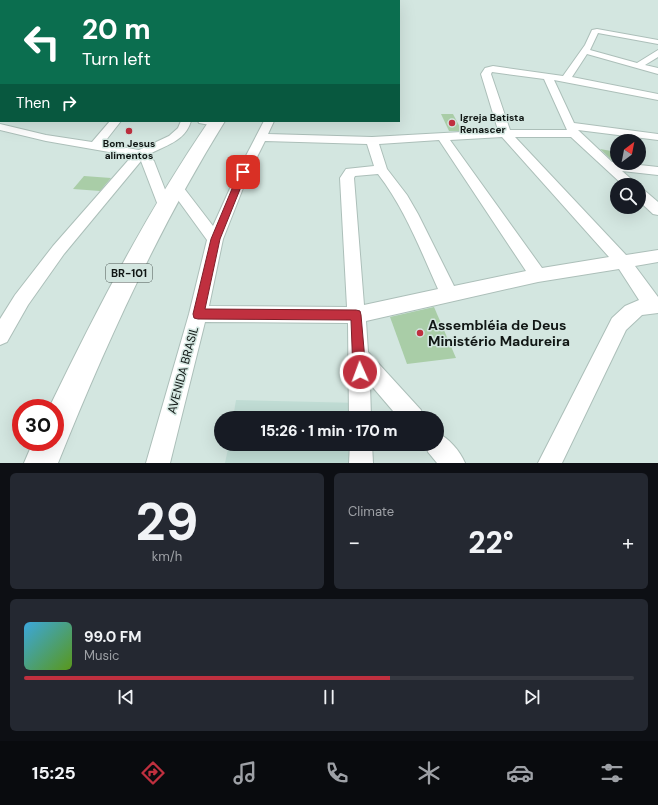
<!DOCTYPE html>
<meta charset="utf-8">
<style>
:root{--surface:#171b24;--page:#242831;--text:#f1f3f6;--muted:#9ea1a6;--line:#363941;--accent:#c0303f}
body{margin:0;font-family:"DM Sans",sans-serif;background:var(--page);color:var(--text);height:100vh;display:flex;flex-direction:column;font-size:15px;white-space:nowrap}
*{box-sizing:border-box;margin:0}
p{font-size:13px;color:var(--muted)}
.icon{flex:none;width:22px;height:22px;fill:none;stroke:currentColor;stroke-width:2;stroke-linecap:round;stroke-linejoin:round}
.map{position:relative;height:463px;overflow:hidden}
.drawer{display:flex;flex-direction:column;gap:10px;padding:10px;background:#0d0f14;flex:1}
.drawer>*{flex:none}
.hud{position:absolute;left:0px;top:0px;width:400px;height:122px;box-shadow:0 4px 16px #0002;background:#0b6e4f;color:#fff;overflow:hidden}
.needle{width:26px;rotate:32deg}
.fabs{position:absolute;left:610px;top:134px;display:grid;gap:8px}
.fabs a{display:grid;place-items:center;width:36px;height:36px;border-radius:50%;background:var(--surface);box-shadow:0 4px 16px #0002;font-size:20px}
.speed{position:absolute;left:12px;top:399px;display:flex;gap:8px;font-size:20px;font-weight:700;text-align:center}
.speed>*{display:grid;place-content:center;width:52px;height:52px;border-radius:50%;background:var(--surface);box-shadow:0 4px 16px #0002;line-height:1}
.speed .limit{border:6px solid #d22;background:#fff;color:#111}
.pin{position:absolute;display:grid;place-items:center;width:34px;height:34px;color:#fff;margin:-17px;border-radius:8px;box-shadow:0 2px 6px #0006}
.me{position:absolute;width:44px;margin:-22px;rotate:358deg;stroke-linejoin:round;filter:drop-shadow(0 0 3px #0008)}
.turn{display:flex;align-items:center;gap:14px;height:84px;padding:0 16px;font-size:18px}
.turn .icon{width:52px;height:52px;stroke-width:2.5}
.turn b{display:block;font-size:28px;line-height:34px}
.then{display:flex;align-items:center;height:38px;padding:0 16px;background:#0003;gap:8px;font-size:15px}
.big{font-size:30px;font-weight:800;line-height:1.1}
.drawer .tile{flex:1;display:flex;flex-direction:column;justify-content:center;gap:6px;min-width:0;padding:0 14px;border-radius:6px;background:var(--page)}
.drawer .dial{align-items:center;gap:0}
.dial b{font-size:52px;line-height:1}
.song{display:flex;align-items:center;gap:12px}
.cover{width:48px;height:48px;border-radius:6px;background:linear-gradient(135deg,hsl(200 70% 55%),hsl(90 70% 35%))}
.played{height:4px;border-radius:2px;background:linear-gradient(90deg,var(--accent) 60%,var(--line) 60%)}
.keys{display:flex;justify-content:space-around;direction:ltr}
.heat{display:flex;justify-content:space-between;align-items:center;font-size:22px;direction:ltr}
.drawer .tiles{flex:1;display:grid;gap:10px;grid-template-columns:1fr 1fr}
.tile:last-child{grid-column:span 2}
.trip{position:absolute;left:214px;top:411px;width:230px;height:40px;border-radius:20px;background:var(--surface);box-shadow:0 4px 16px #0002;font-weight:800;line-height:40px;text-align:center}
.tabs{display:flex;height:64px;justify-content:space-around;align-items:center;background:#090b0e;color:var(--muted)}
.tabs .icon{width:28px;height:28px}
.tabs .selected{color:var(--accent)}
.tabs b{font-size:18px;color:var(--text)}
.map>svg:first-child{display:block}
.built{fill:#c1ddd5}
.building{fill:#a9cda7}
.lines{fill:none;stroke-linecap:round;stroke-linejoin:round}
.street-casing{stroke:#acbfb9;stroke-width:2}
.highway-casing{stroke:#acbfb9;stroke-width:2}
.street{fill:#fff;fill-rule:evenodd}
.highway{fill:#fff;fill-rule:evenodd}
.route{fill:#c0303f;stroke:#7d1f29}
.poi-dot{fill:#c0303f;stroke:#d3e6e0;stroke-width:1.5}
.labels{text-anchor:middle;dominant-baseline:central;stroke-width:3;stroke-linejoin:round;paint-order:stroke}
.far-poi-label{font-size:10px;font-weight:bold;fill:#101614;stroke:#d3e6e0;text-anchor:start}
.shield{fill:#d3e6e0;stroke:#4a5451;stroke-width:1}
.shield-label{font-size:11px;font-weight:bold;fill:#101614}
.street-label{font-size:12px;fill:#101614;stroke:#d3e6e0}
.near-poi-label{font-size:14px;font-weight:bold;fill:#101614;stroke:#d3e6e0;text-anchor:start}
</style>
<div class="map">
<svg width="658" height="463" viewBox="0 0 658 463">
<rect width="100%" height="100%" fill="#d3e6e0"/>
<!-- built -->
<g class="built">
<path d="M236 400 360 403V418H233Z"/>
<path d="M229 444H361V463H225Z"/>
</g>
<!-- building -->
<g class="building">
<path d="M441 114H453L462 131H449Z"/>
<path d="M600 149 617 152V161H613Z"/>
<path d="M84 176 111 178 100 191 73 189Z"/>
<path d="M434 307 456 358 407 364 390 317Z"/>
</g>
<g class="lines">
<defs>
<g id="street">
<path d="M46 0H56L46 1Z"/>
<rect x="146" y="0" width="12" height="1"/>
<path d="M184 0H193L184 1Z"/>
<path d="M219 0H227L219 1Z"/>
<path d="M312 0H319L312 1Z"/>
<rect x="0" y="7" width="1" height="4"/>
<path d="M597 29 658 40V44L598 33 590 50 637 63 658 50V57L645 65 658 68V74L587 54 572 77 658 94V100L554 80 574 123 658 134V140L578 130 612 162 658 167V175L622 171 638 185H623L571 137H515L626 255 658 250V262L635 266 658 297V313L642 315 626 330 562 463H538L612 318 625 306 639 300 619 269 538 282 366 321 368 352 421 410 424 418H399L370 384 371 418H349L348 323 205 322 170 463H146L189 314 207 240 170 189 168 186 170 183 175 182 180 183 213 226 237 173 264 121H274L268 134 372 137 498 130 481 74 485 68 493 66 563 76 585 45 592 30ZM492 72 544 79 567 130H510L491 74ZM502 137 609 257 542 268 450 140ZM439 140 526 271 454 286 418 214 407 195 387 169 379 144ZM265 141 367 144 374 166 346 169 340 178 347 307 209 306 223 239 249 173ZM378 174C405 209 420 249 438 289L364 305 354 178 355 176Z"/>
<rect x="0" y="43" width="1" height="4"/>
<rect x="0" y="56" width="1" height="6"/>
<path d="M0 73H1L0 81Z"/>
<path d="M110 121H121L103 144 139 150 169 136 178 128 181 121H191C185 142 165 145 148 155L154 161 171 205 169 208 164 210 159 208 141 161 64 254 28 305 7 342 0 345V319L15 295 53 246 132 156 46 141 0 130V124L46 135 92 142Z"/>
<path d="M198 121H220L222 123 216 126 199 123Z"/>
<path d="M639 188 644 190 658 202V215L653 214 639 201Z"/>
<path d="M437 433C449 438 460 451 465 463H437L428 452 425 444H437Z"/>
<path d="M350 444H372L373 463H349Z"/>
</g>
<g id="highway">
<path d="M340 0H351L339 1Z"/>
<path d="M209 121H225C158 229 105 346 58 463H24L33 442H55V408H49C97 309 147 212 209 121Z"/>
</g>
</defs>
<!-- street casing -->
<use href="#street" class="street-casing"/>
<!-- highway casing -->
<use href="#highway" class="highway-casing"/>
<!-- street -->
<use href="#street" class="street"/>
<!-- highway -->
<use href="#highway" class="highway"/>
</g>
<!-- route -->
<path class="route" d="M243 170 247 172 220 239 205 309 356 310 360 311 361 315 366 372 364 376 360 378 355 376 353 372 351 320 198 319 194 318 193 314 211 239 239 172Z"/>
<!-- markers -->
<g class="poi-dot">
<circle cx="452" cy="123" r="4"/>
<circle cx="129" cy="131" r="4"/>
<circle cx="420" cy="333" r="4"/>
</g>
<g class="labels">
<!-- far-poi labels -->
<g class="far-poi-label">
<text x="460" y="117">Igreja Batista<tspan x="460" dy="12">Renascer</tspan></text>
<text x="129" y="143" text-anchor="middle">Bom Jesus<tspan x="129" dy="12">alimentos</tspan></text>
</g>
<!-- shield labels -->
<rect class="shield" x="106" y="264" width="46" height="18" rx="3"/>
<g class="shield-label">
<text x="129" y="273">BR-101</text>
</g>
<!-- street labels -->
<g class="street-label">
<text transform="translate(183 370) rotate(-75)">AVENIDA BRASIL</text>
</g>
<!-- near-poi labels -->
<g class="near-poi-label">
<text x="428" y="325">Assembléia de Deus<tspan x="428" dy="16">Ministério Madureira</tspan></text>
</g>
</g>
</svg>
<div class="fabs">
<a><svg class="needle" viewBox="-14 -14 28 28"><path d="M0-13l5 13h-10z" fill="#e53935"/><path d="M0 13l5-13h-10z" fill="#9ea1a6"/></svg></a>
<a><svg class="icon" aria-label="search" viewBox="0 0 24 24"><circle cx="10" cy="10" r="6"/><path d="M15 15l6 6"/></svg></a>
</div>
<div class="speed"><div class="limit">30</div></div>
<div class="pin" style="left:243px;top:172px;background:#d93025"><svg class="icon" aria-label="arrive" viewBox="0 0 24 24"><path d="M6 21V4h12l-3 4 3 4H6"/></svg></div>
<svg class="me" style="left:360px;top:372px" viewBox="-20 -20 40 40"><circle r="17" fill="#c0303f" stroke="#fff" stroke-width="3"/><path d="M0-11L8 9 0 5-8 9z" fill="#fff"/></svg>
<div class="trip">15:26 · 1 min · 170 m</div>
<div class="hud">
<div class="turn"><svg class="icon" aria-label="left" viewBox="0 0 24 24"><path d="M17 20v-9H6M10 6l-5 5 5 5"/></svg><div><b>20 m</b>Turn left</div></div>
<div class="then">Then<svg class="icon" aria-label="right" viewBox="0 0 24 24"><path d="M7 20v-9h11M14 6l5 5-5 5"/></svg></div>
</div>
</div>
<section class="drawer">
<div class="tiles">
<div class="tile dial"><b>29</b><p>km/h</p></div>
<div class="tile"><p>Climate</p>
<div class="heat"><a>−</a><b class="big">22°</b><a>+</a></div>
</div>
<div class="tile">
<div class="song"><i class="cover"></i><div><b>99.0 FM</b><p>Music</p></div></div>
<div class="played"></div>
<div class="keys"><svg class="icon" aria-label="previous" viewBox="0 0 24 24"><path d="M18 5L8 12l10 7zM5 5v14"/></svg><svg class="icon" aria-label="pause" viewBox="0 0 24 24"><path d="M8 5v14M16 5v14"/></svg><svg class="icon" aria-label="next" viewBox="0 0 24 24"><path d="M6 5l10 7-10 7zM19 5v14"/></svg></div>
</div>
</div>
</section>
<nav class="tabs">
<b>15:25</b>
<svg class="icon selected" aria-label="directions" viewBox="0 0 24 24"><path d="M12 3l9 9-9 9-9-9zM9 14v-3h6M13 9l2 2-2 2"/></svg>
<svg class="icon" aria-label="music" viewBox="0 0 24 24"><path d="M9 18V5l10-2v13"/><circle cx="6" cy="18" r="3"/><circle cx="16" cy="16" r="3"/></svg>
<svg class="icon" aria-label="phone" viewBox="0 0 24 24"><path d="M5 4h4l2 5-3 2q2 4 5 5l2-3 5 2v4C11 20 4 13 5 4z"/></svg>
<svg class="icon" aria-label="climate" viewBox="0 0 24 24"><path d="M12 3v18M4 7l16 10M4 17L20 7"/></svg>
<svg class="icon" aria-label="car" viewBox="0 0 24 24"><path d="M5 17H2v-5l4-1 3-4h7l3 4 3 1v5h-3M9 17h6M6 11h13"/><circle cx="7" cy="17" r="2"/><circle cx="17" cy="17" r="2"/></svg>
<svg class="icon" aria-label="filters" viewBox="0 0 24 24"><path d="M4 7h16M4 17h16"/><circle cx="9" cy="7" r="2"/><circle cx="15" cy="17" r="2"/></svg>
</nav>
